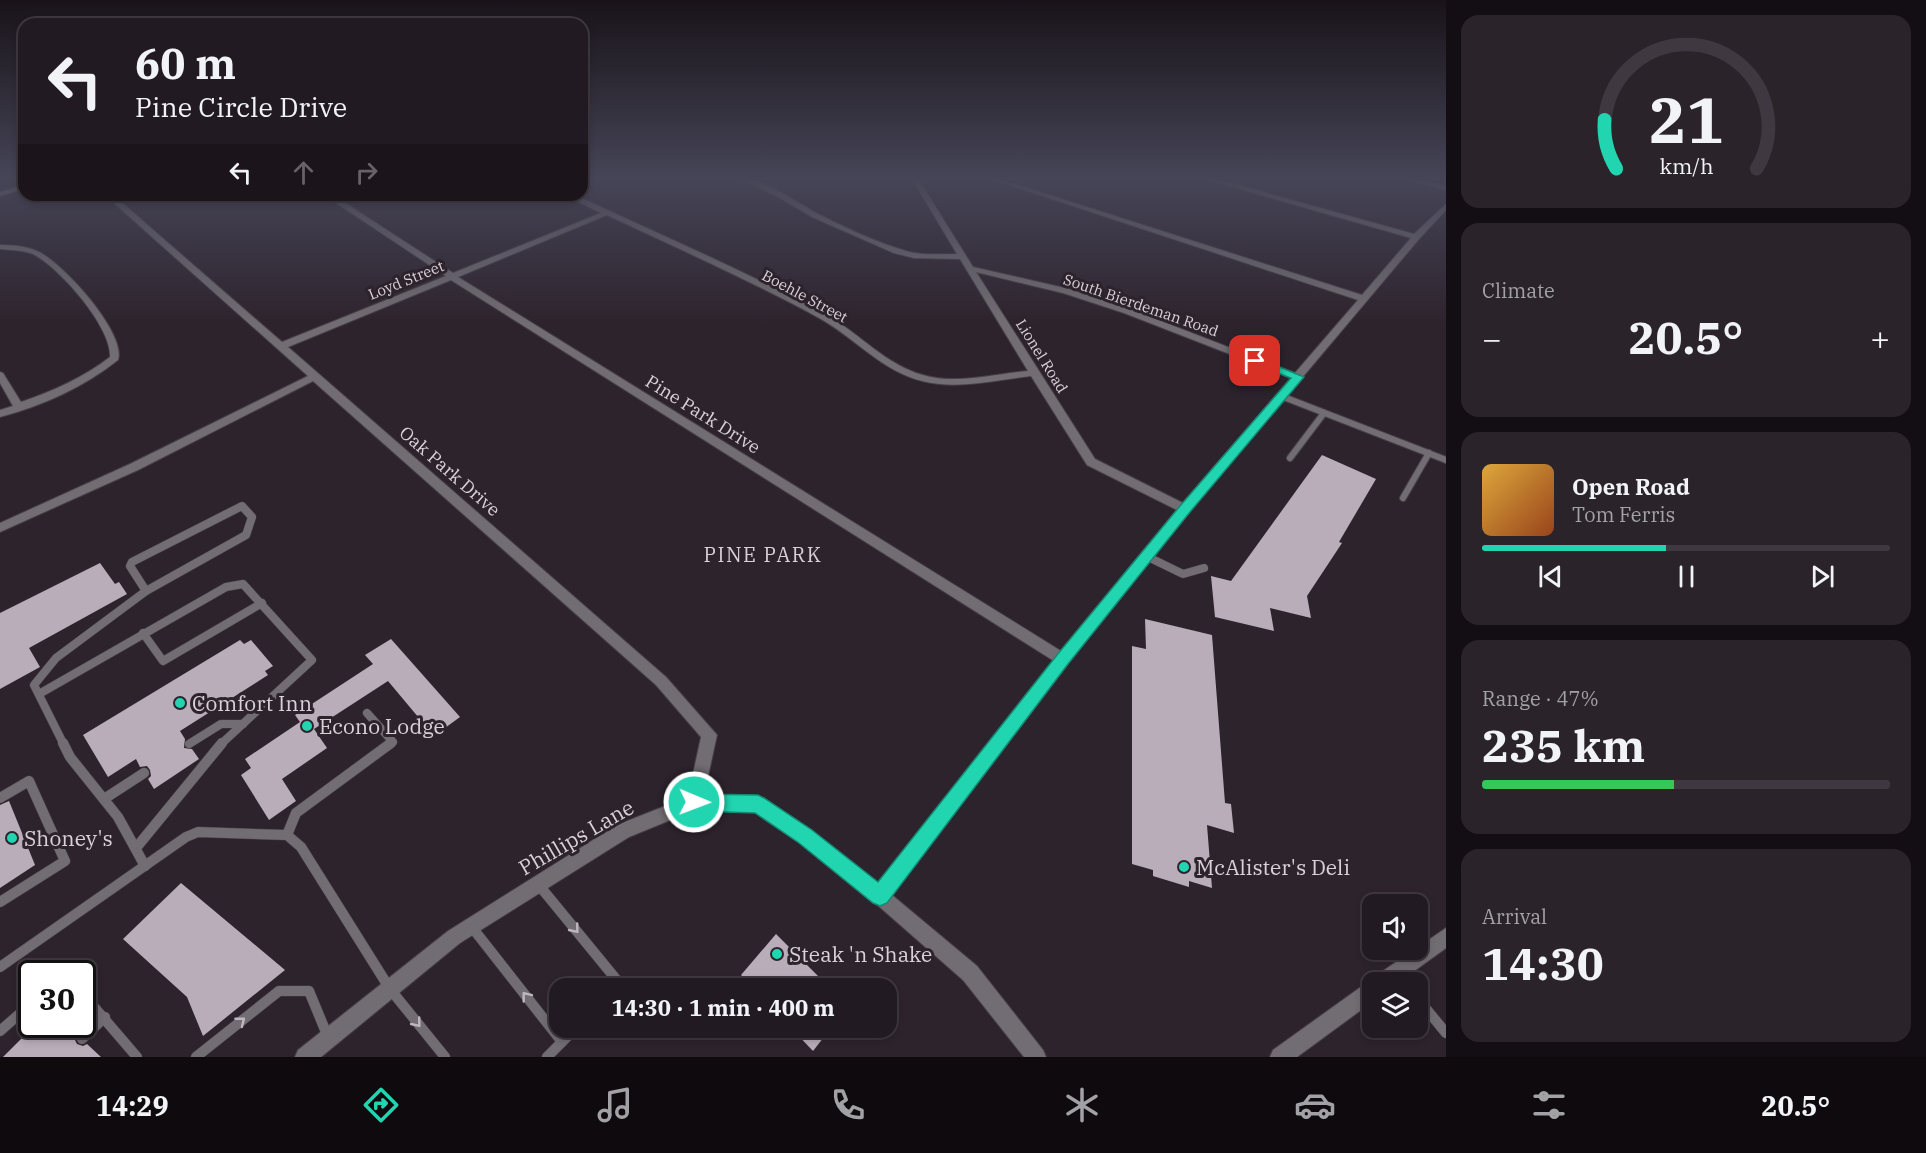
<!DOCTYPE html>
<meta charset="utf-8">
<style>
:root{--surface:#221a22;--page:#2a232a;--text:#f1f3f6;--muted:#a2a1a5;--line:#3f3840;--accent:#21d5b0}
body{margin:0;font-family:"IBM Plex Serif",serif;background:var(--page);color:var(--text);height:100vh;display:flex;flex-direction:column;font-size:22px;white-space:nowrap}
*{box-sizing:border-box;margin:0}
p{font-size:20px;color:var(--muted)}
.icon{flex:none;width:33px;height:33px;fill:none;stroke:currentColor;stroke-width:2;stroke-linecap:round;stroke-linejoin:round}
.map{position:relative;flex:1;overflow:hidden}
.details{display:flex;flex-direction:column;gap:15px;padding:15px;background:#130e13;width:480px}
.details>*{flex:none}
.banner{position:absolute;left:18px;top:18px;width:570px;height:183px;border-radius:18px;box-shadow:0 3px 9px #0003,0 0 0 2px var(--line);background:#221a22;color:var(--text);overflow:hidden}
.tools{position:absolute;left:1362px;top:894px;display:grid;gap:12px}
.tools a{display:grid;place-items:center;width:66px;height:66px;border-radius:12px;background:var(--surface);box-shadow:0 3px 9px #0003,0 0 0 2px var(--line);font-size:30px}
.speed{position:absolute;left:18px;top:960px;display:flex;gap:12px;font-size:30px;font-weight:700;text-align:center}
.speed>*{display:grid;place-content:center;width:78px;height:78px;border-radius:50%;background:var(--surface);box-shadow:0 3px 9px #0003,0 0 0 2px var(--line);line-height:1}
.speed .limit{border:3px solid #111;border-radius:9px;background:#fff;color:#111}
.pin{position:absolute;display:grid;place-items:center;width:51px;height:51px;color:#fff;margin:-26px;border-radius:12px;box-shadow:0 3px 9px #0006}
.me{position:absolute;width:66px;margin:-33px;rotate:91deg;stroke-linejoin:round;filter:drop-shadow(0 0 4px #0008)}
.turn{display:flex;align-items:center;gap:21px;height:126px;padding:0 18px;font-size:27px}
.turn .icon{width:78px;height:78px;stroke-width:2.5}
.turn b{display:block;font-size:42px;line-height:51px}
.lanes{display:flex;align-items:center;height:57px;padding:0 18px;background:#0003;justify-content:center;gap:30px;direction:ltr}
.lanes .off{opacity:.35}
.big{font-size:45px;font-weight:800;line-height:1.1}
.details .card{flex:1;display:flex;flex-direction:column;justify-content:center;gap:9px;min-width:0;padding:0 21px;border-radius:18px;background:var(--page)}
.details .dial{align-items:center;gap:0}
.dial svg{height:156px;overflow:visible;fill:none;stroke:var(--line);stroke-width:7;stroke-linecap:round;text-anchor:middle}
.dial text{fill:var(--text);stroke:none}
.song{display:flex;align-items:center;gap:18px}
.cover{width:72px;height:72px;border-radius:9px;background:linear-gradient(135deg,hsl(40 70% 55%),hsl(20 70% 35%))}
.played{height:6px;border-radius:3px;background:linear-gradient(90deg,var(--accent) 45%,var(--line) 45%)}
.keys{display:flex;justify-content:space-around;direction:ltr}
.heat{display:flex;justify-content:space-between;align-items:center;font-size:33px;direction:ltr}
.charge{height:9px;border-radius:4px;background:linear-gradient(90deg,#34c759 47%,var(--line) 0)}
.trip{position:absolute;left:549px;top:978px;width:348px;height:60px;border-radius:18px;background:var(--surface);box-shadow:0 3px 9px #0003,0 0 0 2px var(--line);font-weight:800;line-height:60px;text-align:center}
.menu{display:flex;height:96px;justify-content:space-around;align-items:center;background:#0e0a0e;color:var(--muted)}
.menu .icon{width:42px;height:42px}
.menu .active{color:var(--accent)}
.menu b{font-size:27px;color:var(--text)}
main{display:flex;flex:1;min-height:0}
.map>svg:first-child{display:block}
.building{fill:#baadba}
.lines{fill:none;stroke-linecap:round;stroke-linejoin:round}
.lane-far2-casing{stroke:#483f48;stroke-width:8}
.lane-far1-casing{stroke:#483f48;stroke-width:9}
.lane-casing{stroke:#483f48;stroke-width:11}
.street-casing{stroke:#483f48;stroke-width:2}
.secondary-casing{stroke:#483f48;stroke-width:2}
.lane-far2{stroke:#726d72;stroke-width:6}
.lane-far1{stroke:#726d72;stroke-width:8}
.lane{stroke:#726d72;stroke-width:10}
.street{fill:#726d72;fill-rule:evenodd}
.secondary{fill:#9d959d;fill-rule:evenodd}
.oneway{stroke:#beb8be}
.route{fill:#21d5b0;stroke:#158a72;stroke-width:1.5}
.poi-dot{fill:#21d5b0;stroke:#2d232d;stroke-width:2}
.labels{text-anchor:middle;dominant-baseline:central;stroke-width:6;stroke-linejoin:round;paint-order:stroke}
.far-street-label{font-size:15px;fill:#d8d1d7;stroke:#2d232d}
.street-label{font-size:18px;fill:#d8d1d7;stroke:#2d232d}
.neighbourhood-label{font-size:20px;letter-spacing:1.5px;fill:#d8d1d7;stroke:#2d232d}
.near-poi-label{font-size:21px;fill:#d8d1d7;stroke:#2d232d;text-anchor:start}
.near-street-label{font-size:21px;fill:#d8d1d7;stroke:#2d232d}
</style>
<main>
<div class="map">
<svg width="1446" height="1057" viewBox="0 0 1446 1057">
<rect width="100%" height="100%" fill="#2d232d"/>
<!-- building -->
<g class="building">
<path d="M1322 455 1376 479 1339 542 1342 543 1307 596 1311 618 1270 608 1274 631 1215 617 1211 576 1231 581Z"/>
<path d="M100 563 115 584 119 582 127 594 29 648 40 667 0 689V613Z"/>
<path d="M1145 619 1212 635 1225 803 1231 804 1234 833 1207 825 1212 888 1189 881V887L1153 876V870L1132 864V646L1146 649Z"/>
<path d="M391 639 460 717 434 736 388 681 314 729 327 748 282 779 296 801 269 820 241 775 251 768 245 759 300 722 295 715 373 664 365 655Z"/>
<path d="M240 640 244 644 251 640 273 666 265 671 268 675 180 731 185 739 184 748 192 749 199 759 154 789 148 779 151 776 150 770 147 766 140 767 136 759 108 777 83 735Z"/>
<path d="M9 801 35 865 0 888V805Z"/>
<path d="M181 883 285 970 203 1036 187 997 123 939Z"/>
<path d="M776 934 830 988H754L741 975Z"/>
<path d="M36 1024H67L77 1034 75 1040 77 1044 83 1046 87 1044 101 1057H3Z"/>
<path d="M791 1028H831L813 1051Z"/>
</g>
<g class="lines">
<defs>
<g id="lane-far2">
<path d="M1281 396 1446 460"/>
<path d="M1290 458 1324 413"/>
<path d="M1403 498 1429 453"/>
</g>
<g id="lane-far1">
<path d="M242 506 252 517 246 535 146 591 130 566 132 562Z"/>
<path d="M1146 556 1183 574 1204 568"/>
<path d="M143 633 163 661 262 603"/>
<path d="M39 694 226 587 243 584 312 660 220 745"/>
<path d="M367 713 393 742 389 745"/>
<path d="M189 744 221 724H243"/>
<path d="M64 745 34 685 56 658 146 591"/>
</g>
<g id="lane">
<path d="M63 743 70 757 118 817 145 866"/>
<path d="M0 798 29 781 65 861 0 902"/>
<path d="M104 799 144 773"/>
<path d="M287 835 296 813 391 743"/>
<path d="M136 848 222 743"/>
<path d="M538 884 620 984 615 988"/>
<path d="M471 926 562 1042"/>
<path d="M0 967 186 837 198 832 287 835 301 847 390 989 445 1057"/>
<path d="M82 993 137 1057"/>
<path d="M1418 999 1446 1033"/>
<path d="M0 1031 32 1003"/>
<path d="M82 1039 105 1017"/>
<path d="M196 1057 279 991H309L328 1037"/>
<path d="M547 1057 576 1028"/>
</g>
<g id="street">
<path d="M736 177C758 175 798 203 818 214 844 227 875 242 903 250 920 256 939 254 957 254L911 177H917L973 267 1069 289 1130 309 1295 373 1358 300 985 177H993L1362 295 1411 238 1201 178 1200 177H1209L1414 234 1446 204V210L1419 239 1189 512 1089 636 892 895 977 966 1043 1050 1046 1057H1024L963 980 874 902 799 842 755 812 695 810 629 837 460 943 321 1057H295L298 1050 448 931 617 825 688 797 701 737 656 685 313 381 138 470 0 532V523L130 464 308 376 105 195H113L282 342 446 276 324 195H333L453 273 601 213 565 195H575C659 234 745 271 827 315 860 334 886 365 923 375 956 385 994 374 1028 371L960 259 914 258 894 253 812 217 778 197ZM607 215C679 249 752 281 821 319 856 339 882 371 922 381 957 390 996 380 1031 376L1087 465 1177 510 1061 651 458 277ZM976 272 1063 293 1124 313 1291 378 1183 503 1095 459ZM451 280 1054 661 879 884 811 830 764 799 758 796 704 795 717 735 666 677 288 347Z"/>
<path d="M1400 177H1409L1446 186V190Z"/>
<path d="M0 245C12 245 26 246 37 251 61 261 127 333 118 360 84 387 42 406 0 417V410L13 406 0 383V372L3 373 21 402C53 391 83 378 110 357 112 327 59 267 33 254 23 250 11 250 0 249Z"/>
<path d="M1446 928V948L1399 982H1375L1377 975Z"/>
<path d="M1372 982H1374H1372V1002L1297 1057H1270L1273 1050 1365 984Z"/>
</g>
<path id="secondary" d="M24 185V189L0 196V192Z"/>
</defs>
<!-- lane-far2 casing -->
<use href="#lane-far2" class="lane-far2-casing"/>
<!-- lane-far1 casing -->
<use href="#lane-far1" class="lane-far1-casing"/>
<!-- lane casing -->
<use href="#lane" class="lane-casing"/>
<!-- street casing -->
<use href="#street" class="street-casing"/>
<!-- secondary casing -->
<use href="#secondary" class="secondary-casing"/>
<!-- lane-far2 -->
<use href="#lane-far2" class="lane-far2"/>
<!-- lane-far1 -->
<use href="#lane-far1" class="lane-far1"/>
<!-- lane -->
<use href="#lane" class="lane"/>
<!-- street -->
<use href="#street" class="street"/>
<!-- secondary -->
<use href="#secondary" class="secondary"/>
</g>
<!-- one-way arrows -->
<defs><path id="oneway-chevron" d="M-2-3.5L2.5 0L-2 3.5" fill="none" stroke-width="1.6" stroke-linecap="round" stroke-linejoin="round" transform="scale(1.5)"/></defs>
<g class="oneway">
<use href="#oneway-chevron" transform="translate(575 929) rotate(51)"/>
<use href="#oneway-chevron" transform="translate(526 996) rotate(-128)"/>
<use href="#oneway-chevron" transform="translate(241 1021) rotate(-38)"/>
<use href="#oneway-chevron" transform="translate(417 1023) rotate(51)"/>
</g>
<!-- sky -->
<linearGradient id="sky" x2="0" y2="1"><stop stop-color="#191319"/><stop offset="0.55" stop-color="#464557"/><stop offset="1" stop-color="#464557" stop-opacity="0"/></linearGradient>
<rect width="1446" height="324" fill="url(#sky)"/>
<!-- route -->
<path class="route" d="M1255 357 1304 377 1190 512 1068 664 887 903 880 906 873 903 799 843 755 813 694 811 688 809 685 802 688 796 694 794 758 795 764 798 812 830 878 882 1057 655 1180 506 1291 378 1251 363V358Z"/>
<!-- markers -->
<g class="poi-dot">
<circle cx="180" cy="703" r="6"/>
<circle cx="307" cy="726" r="6"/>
<circle cx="12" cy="838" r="6"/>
<circle cx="1184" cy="867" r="6"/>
<circle cx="777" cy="954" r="6"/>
</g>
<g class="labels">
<!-- far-street labels -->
<g class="far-street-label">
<text transform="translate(406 280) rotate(-22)">Loyd Street</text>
<text transform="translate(805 296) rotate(28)">Boehle Street</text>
<text transform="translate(1141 305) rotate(19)">South Bierdeman Road</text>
<text transform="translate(1042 356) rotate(58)">Lionel Road</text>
</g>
<!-- street labels -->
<g class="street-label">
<text transform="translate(703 414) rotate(32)">Pine Park Drive</text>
<text transform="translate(450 471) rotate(41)">Oak Park Drive</text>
</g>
<!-- neighbourhood labels -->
<g class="neighbourhood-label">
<text x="763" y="554">PINE PARK</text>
</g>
<!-- near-poi labels -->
<g class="near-poi-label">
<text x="192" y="703">Comfort Inn</text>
<text x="319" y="726">Econo Lodge</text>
<text x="24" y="838">Shoney's</text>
<text x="1196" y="867">McAlister's Deli</text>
<text x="789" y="954">Steak 'n Shake</text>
</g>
<!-- near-street labels -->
<g class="near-street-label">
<text transform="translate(576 837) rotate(-30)">Phillips Lane</text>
</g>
</g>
</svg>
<div class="tools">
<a><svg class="icon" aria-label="sound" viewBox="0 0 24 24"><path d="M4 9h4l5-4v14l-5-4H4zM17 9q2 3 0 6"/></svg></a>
<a><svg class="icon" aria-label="layers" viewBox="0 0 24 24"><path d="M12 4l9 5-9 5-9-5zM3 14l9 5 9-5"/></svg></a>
</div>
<div class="speed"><div class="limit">30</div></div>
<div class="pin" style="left:1255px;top:361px;background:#d93025"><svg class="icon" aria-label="arrive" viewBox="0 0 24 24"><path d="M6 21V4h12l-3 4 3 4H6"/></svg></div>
<svg class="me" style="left:694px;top:802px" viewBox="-20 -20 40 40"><circle r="17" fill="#21d5b0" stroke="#fff" stroke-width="3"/><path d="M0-11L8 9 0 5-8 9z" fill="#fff"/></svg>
<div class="trip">14:30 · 1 min · 400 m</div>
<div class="banner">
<div class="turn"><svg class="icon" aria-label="left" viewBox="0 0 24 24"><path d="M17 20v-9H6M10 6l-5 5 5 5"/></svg><div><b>60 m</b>Pine Circle Drive</div></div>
<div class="lanes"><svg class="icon" aria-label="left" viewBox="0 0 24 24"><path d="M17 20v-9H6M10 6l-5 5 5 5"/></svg><svg class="icon off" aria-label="ahead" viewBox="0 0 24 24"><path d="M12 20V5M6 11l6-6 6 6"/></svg><svg class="icon off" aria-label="right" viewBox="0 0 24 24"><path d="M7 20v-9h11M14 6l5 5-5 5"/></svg></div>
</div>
</div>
<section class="details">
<div class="card dial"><svg viewBox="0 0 100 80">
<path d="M14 69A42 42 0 1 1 86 69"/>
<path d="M14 69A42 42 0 0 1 8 44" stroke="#21d5b0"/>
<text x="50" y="56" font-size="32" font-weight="700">21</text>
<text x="50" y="72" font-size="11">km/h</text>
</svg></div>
<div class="card"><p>Climate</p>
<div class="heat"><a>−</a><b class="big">20.5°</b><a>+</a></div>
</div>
<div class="card">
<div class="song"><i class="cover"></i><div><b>Open Road</b><p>Tom Ferris</p></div></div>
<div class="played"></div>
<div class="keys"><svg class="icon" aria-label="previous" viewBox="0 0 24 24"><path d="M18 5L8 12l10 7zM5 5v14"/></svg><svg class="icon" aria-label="pause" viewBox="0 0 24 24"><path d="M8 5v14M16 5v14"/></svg><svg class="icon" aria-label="next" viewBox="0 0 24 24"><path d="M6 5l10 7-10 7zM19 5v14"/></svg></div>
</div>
<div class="card"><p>Range · 47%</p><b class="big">235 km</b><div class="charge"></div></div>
<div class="card"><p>Arrival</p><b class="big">14:30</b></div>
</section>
</main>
<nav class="menu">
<b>14:29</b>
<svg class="icon active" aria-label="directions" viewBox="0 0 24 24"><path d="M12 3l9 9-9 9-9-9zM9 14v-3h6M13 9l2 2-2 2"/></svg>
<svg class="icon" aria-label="music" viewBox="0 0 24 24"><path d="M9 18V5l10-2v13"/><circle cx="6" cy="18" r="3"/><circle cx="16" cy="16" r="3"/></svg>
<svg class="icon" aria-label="phone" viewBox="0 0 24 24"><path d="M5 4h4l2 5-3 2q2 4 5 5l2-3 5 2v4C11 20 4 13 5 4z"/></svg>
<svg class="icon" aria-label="climate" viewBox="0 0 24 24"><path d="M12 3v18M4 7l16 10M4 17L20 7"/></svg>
<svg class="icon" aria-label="car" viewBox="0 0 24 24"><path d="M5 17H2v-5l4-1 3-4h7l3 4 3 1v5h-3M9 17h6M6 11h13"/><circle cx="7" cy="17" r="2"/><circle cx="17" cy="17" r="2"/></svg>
<svg class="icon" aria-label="filters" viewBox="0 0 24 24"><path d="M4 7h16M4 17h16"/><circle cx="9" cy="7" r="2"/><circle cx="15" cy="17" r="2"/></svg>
<b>20.5°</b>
</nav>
